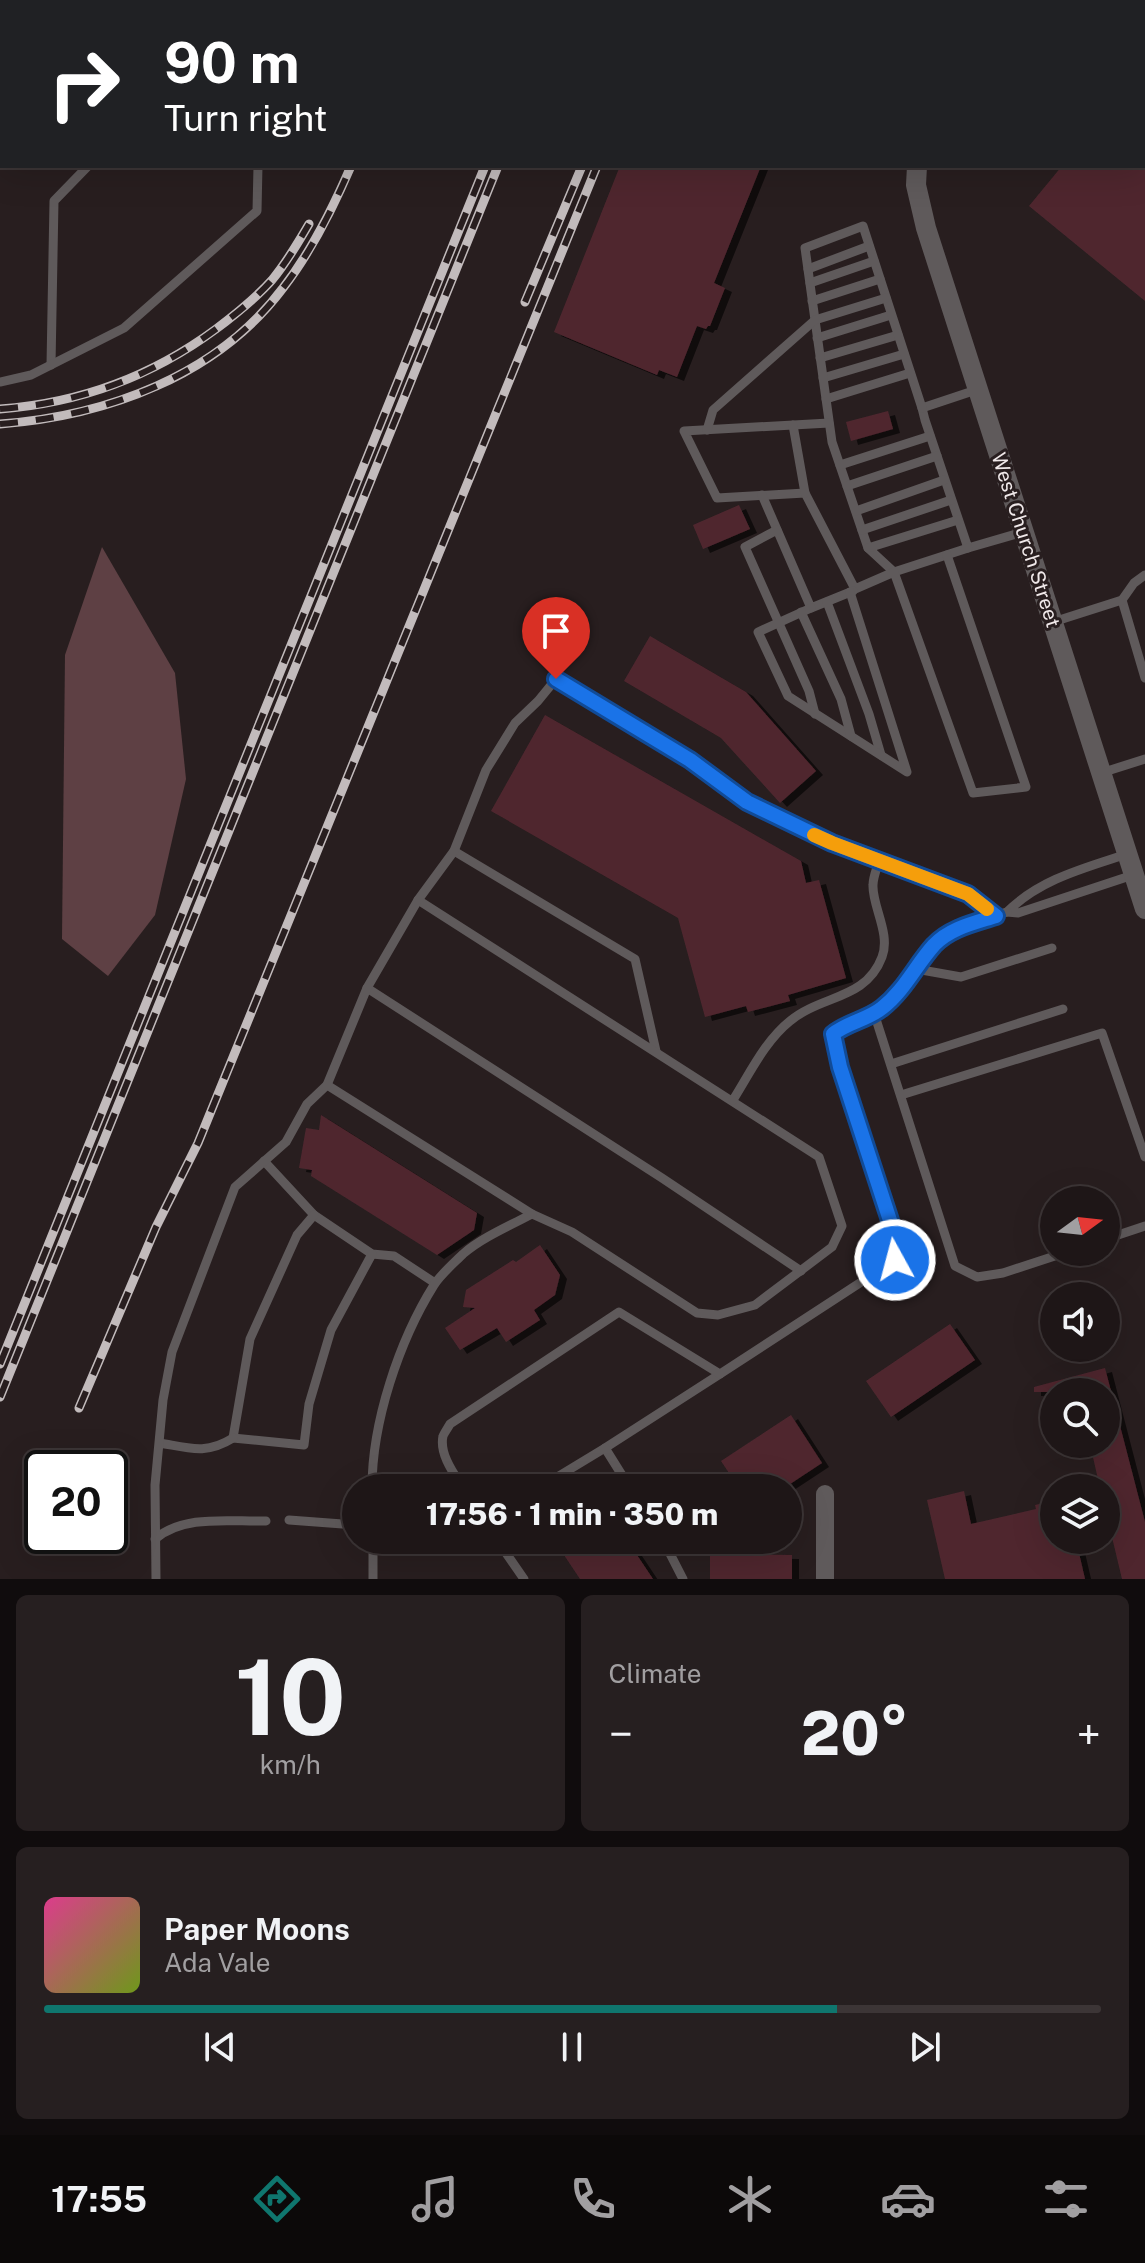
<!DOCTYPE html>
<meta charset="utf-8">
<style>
:root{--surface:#1e1617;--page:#261f20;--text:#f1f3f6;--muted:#a19fa1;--line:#3c3536;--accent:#0f766e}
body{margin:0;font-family:"Public Sans",sans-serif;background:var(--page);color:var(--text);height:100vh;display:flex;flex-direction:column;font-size:30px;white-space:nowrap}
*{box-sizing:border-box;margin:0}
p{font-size:26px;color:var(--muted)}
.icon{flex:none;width:44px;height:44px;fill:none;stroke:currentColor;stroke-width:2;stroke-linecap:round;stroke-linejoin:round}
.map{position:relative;height:1579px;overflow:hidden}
.drawer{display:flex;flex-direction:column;gap:16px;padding:16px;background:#100c0d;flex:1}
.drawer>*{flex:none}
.guide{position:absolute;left:0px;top:0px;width:1146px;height:168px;box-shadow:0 8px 32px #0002,0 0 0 2px var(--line);background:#202124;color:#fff;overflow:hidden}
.needle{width:52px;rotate:75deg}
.controls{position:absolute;left:1040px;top:1186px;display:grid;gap:16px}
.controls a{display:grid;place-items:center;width:80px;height:80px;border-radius:50%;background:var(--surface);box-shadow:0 8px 32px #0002,0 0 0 2px var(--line);font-size:40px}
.speed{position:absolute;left:24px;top:1450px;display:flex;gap:16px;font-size:40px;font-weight:700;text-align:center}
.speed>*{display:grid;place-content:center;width:104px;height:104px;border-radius:50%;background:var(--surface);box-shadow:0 8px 32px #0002,0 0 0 2px var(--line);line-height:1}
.speed .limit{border:4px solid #111;border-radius:12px;background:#fff;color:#111}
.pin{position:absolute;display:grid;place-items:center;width:68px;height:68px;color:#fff;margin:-82px -34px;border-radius:50% 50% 50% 0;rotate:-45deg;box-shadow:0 0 8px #0007}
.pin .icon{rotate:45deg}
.me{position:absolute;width:88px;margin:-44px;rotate:353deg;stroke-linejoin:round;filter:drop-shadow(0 0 6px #0008)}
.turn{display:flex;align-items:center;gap:28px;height:168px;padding:0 32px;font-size:36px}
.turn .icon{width:104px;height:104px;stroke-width:2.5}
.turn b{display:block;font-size:56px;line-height:68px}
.big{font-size:60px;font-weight:800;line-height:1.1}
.drawer .card{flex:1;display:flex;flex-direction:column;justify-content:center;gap:12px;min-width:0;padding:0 28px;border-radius:12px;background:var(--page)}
.drawer .dial{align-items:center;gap:0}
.dial b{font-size:104px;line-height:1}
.song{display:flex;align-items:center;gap:24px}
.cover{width:96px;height:96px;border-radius:12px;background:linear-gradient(135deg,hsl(330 70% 55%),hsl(80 70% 35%))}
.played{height:8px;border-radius:4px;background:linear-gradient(90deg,var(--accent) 75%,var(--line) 75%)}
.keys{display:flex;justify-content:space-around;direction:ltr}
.heat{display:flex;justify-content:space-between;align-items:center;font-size:44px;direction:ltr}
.drawer .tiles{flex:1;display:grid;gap:16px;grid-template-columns:1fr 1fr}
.card:last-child{grid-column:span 2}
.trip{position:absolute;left:342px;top:1474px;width:460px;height:80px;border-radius:40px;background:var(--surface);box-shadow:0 8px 32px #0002,0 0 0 2px var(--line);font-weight:800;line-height:80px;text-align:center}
.tab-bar{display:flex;height:128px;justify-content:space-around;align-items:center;background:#0c0909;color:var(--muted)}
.tab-bar .icon{width:56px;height:56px}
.tab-bar .selected{color:var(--accent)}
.tab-bar b{font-size:36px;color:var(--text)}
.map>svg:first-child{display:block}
.green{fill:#5e4044}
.building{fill:#4f272f;filter:url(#shadow)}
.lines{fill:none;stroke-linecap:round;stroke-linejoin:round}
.service{stroke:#5f5a5b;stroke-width:9}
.minor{stroke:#5f5a5b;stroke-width:18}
.tertiary{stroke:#5f5a5b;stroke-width:20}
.rail-casing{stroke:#c2bbbc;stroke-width:9}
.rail{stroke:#281e1f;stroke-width:6;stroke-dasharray:18;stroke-linecap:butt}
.route-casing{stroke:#114b97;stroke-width:20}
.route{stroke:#1a73e8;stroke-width:14}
.slow{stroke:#f59e0b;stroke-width:14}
.labels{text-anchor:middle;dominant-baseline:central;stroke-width:6;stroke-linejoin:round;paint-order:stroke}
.street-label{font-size:20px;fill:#f0e9ea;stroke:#281e1f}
</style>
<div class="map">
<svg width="1145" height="1579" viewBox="0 0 1145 1579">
<defs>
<filter id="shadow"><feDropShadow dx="7" dy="4" stdDeviation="0" flood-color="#0009"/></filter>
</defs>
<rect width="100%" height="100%" fill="#281e1f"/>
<!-- green -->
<path class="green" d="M102 547 175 673 186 779 155 915 108 976 62 939 65 655Z"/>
<!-- building -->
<g class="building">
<path d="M620 166H761L714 283 725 288 710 326H708L706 329 697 326 677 377 659 370 657 375 554 332Z"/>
<path d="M1062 166H1145V301L1029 206Z"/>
<path d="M888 411 893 429 851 441 846 422Z"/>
<path d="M739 505 750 529 703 549 693 525Z"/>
<path d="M650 636 746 692 816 771 780 803 721 738 624 681Z"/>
<path d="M545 715 801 861 806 883 819 880 846 978 788 995 790 1001 748 1012 746 1006 705 1017 678 918 491 811Z"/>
<path d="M321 1115 477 1213 474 1230 437 1255 311 1176 312 1170 299 1168 306 1128 319 1130Z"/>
<path d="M540 1245 560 1275 555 1295 534 1310 540 1320 506 1342 497 1328 460 1350 445 1328 475 1308 463 1307 466 1290 513 1260 516 1262Z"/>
<path d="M950 1324 975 1360 891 1417 866 1381Z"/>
<path d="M1105 1368 1145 1522V1579H1122L1106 1512V1488H1100L1090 1444H1106V1392H1034V1387Z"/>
<path d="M791 1415 822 1463 784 1488H739L721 1461Z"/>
<path d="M964 1491 971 1524 1036 1509 1035 1505 1054 1501V1540H1076L1085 1579H945L927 1500Z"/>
<path d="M554 1540H627L653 1579H580Z"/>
<path d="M710 1554 792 1555V1579H710Z"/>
</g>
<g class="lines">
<!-- service -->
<g class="service">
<path d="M125 0V2"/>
<path d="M259 2V0"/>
<path d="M280 2 281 0"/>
<path d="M808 269 869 246"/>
<path d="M810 283 874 261"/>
<path d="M812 301 880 279"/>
<path d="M817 338 891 315"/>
<path d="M820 358 898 335"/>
<path d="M51 365 54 201 88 166"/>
<path d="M823 378 904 354"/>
<path d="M0 382 31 375 124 328 257 211 258 166"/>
<path d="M979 389 922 408 925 420 968 548 1023 532"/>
<path d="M826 399 910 373"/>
<path d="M922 408 863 226 805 248 832 442 868 548 894 572 968 548"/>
<path d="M829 423 684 431 717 498 805 493 855 589 894 572 973 793 1026 787 947 555"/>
<path d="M793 425 805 493"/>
<path d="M707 430 713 410 815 320 886 298"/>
<path d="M840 465 930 436"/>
<path d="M847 486 937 456"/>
<path d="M762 495 811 608 853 591"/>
<path d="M856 511 944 480"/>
<path d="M777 530 745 547 809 691 815 714"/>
<path d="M862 530 951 500"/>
<path d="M868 548 958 520"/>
<path d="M1122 600 1145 678"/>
<path d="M827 602 869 714 881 755"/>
<path d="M811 608 758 632 788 696 907 772 850 592"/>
<path d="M801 612 841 699 851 736"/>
<path d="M1053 622 1122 600 1134 583 1145 575"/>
<path d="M1101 773 1145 759"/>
<path d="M454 851 635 959 656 1051"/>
<path d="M1127 854C1085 868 1040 879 1007 912L1018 913 1133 875"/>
<path d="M916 969 961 977 1052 948"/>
<path d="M367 988 662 1178 801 1271"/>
<path d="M874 1013 955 1266 977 1277 1003 1273 1067 1252"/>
<path d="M891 1064 1063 1009"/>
<path d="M327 1085 532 1214 572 1232 697 1313 718 1315 755 1305 832 1247 842 1226 819 1157 418 900"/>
<path d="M901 1095 1102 1033 1145 1157"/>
<path d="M733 1100C750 1073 765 1041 790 1021 821 995 866 1000 882 957 891 934 872 906 873 885 873 877 877 868 879 861"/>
<path d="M264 1161 314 1215 372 1254 394 1256 435 1283"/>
<path d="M314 1215 297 1235 250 1339 233 1438 304 1445 309 1404 331 1330 372 1254"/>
<path d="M1106 1239 1145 1226"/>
<path d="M160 1443C189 1448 206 1455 233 1438"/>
<path d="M605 1448 720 1374"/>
<path d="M372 1488C372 1422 399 1341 434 1285 441 1274 454 1263 463 1254 481 1238 511 1225 532 1214"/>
<path d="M463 1488C454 1474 439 1454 443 1436 443 1435 449 1426 450 1424L619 1312 720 1374 895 1260 899 1248 840 1067 833 1034C848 1022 866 1020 882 1008 904 992 916 966 934 946 952 925 982 920 1007 912"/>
<path d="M539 1488 605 1448 630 1488"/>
<path d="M289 1520 356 1525"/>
<path d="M155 1539C184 1514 230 1522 266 1521"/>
<path d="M373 1540V1579"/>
<path d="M497 1540 524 1579"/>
<path d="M663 1540 683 1579"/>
<path d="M156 1579 155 1485 163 1400 172 1352 235 1187 286 1142 307 1104 327 1085 367 988 418 900 454 851 486 770 515 723 538 701 556 679 690 760 747 802 832 843 968 894 996 916"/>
</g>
<!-- minor -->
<path class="minor" d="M825 1579V1494"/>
<!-- tertiary -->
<g class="tertiary">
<path d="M1029 2 1031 0"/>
<path d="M917 166 916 185 926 228 1145 909"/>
</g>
<defs>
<g id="rail">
<path d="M419 2V0"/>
<path d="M551 2 552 0"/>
<path d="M565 2 566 0"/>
<path d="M650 2 651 0"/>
<path d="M525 302 582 166"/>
<path d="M0 409C81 403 151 377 216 329 236 314 255 299 272 280 286 263 298 243 309 224"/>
<path d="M0 424C106 416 217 376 283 288 311 252 333 208 351 166"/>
<path d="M0 1364 485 166"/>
<path d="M0 1397 498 166"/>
<path d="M79 1408 156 1227 198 1143 597 166"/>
</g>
</defs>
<!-- rail casing -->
<use href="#rail" class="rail-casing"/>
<!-- rail -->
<use href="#rail" class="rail"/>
</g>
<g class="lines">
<defs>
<path id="route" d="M556 679 690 760 747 802 832 843 968 894 996 916C974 923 950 928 934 945 916 965 904 991 882 1008 867 1020 848 1022 833 1034L840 1067 899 1248 895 1260"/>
</defs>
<!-- route casing -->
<use href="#route" class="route-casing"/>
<!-- route -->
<use href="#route" class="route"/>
<!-- slow -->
<path class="slow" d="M814 835 832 843 968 894 987 909"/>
</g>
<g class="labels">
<!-- street labels -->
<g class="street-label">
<text transform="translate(1026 540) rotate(72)">West Church Street</text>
</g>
</g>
</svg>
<div class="controls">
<a><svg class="needle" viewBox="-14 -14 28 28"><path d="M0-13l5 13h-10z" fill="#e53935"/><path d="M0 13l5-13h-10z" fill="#a19fa1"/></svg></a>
<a><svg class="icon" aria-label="sound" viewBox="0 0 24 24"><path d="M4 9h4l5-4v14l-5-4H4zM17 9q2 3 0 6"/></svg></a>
<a><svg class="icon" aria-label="search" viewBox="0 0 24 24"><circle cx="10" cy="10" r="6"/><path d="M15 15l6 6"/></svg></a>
<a><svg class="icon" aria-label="layers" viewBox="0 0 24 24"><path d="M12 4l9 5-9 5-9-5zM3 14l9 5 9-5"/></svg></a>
</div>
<div class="speed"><div class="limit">20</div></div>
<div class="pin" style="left:556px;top:679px;background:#d93025"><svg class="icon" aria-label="arrive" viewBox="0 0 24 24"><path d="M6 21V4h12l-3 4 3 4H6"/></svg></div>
<svg class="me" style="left:895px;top:1260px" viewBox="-20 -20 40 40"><circle r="17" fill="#1a73e8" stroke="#fff" stroke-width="3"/><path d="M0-11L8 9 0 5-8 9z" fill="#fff"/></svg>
<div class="trip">17:56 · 1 min · 350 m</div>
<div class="guide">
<div class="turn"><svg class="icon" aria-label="right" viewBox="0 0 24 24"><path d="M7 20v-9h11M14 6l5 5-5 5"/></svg><div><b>90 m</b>Turn right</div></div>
</div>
</div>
<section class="drawer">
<div class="tiles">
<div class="card dial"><b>10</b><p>km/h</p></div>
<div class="card"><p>Climate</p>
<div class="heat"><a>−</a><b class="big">20°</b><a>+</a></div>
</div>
<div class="card">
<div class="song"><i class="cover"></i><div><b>Paper Moons</b><p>Ada Vale</p></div></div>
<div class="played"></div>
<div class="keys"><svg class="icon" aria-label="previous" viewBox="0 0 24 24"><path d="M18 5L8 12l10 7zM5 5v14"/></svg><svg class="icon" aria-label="pause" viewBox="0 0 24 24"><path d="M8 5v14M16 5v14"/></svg><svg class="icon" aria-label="next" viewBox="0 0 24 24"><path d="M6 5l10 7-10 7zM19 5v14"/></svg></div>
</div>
</div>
</section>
<nav class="tab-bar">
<b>17:55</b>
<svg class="icon selected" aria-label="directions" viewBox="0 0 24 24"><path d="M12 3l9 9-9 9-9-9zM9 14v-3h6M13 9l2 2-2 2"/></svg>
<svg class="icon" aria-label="music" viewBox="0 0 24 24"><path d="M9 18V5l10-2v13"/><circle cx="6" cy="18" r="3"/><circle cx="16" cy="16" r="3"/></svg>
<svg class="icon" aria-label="phone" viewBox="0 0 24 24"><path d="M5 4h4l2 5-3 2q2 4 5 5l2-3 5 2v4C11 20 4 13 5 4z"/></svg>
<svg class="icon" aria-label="climate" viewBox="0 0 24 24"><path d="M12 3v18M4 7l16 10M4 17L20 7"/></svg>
<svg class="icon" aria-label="car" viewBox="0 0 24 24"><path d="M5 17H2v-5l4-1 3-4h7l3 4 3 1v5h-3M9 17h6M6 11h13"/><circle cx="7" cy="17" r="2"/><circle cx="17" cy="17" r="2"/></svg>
<svg class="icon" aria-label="filters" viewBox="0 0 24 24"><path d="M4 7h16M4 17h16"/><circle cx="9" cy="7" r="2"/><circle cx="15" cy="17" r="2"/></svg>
</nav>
